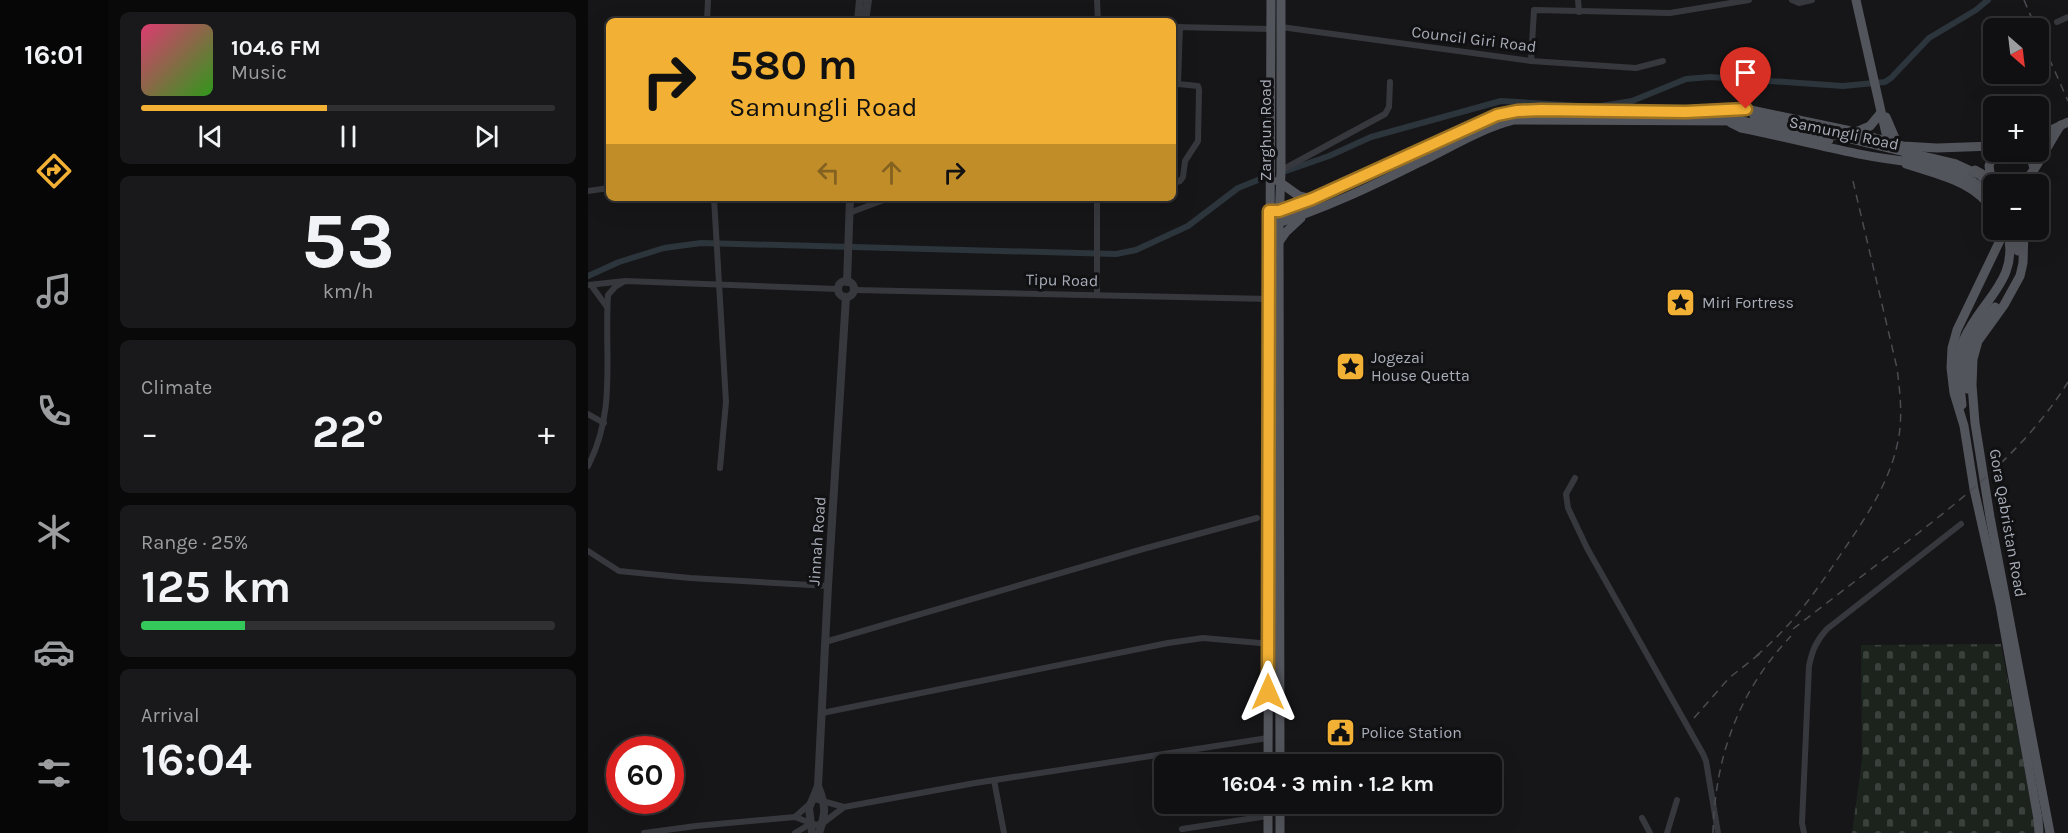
<!DOCTYPE html>
<meta charset="utf-8">
<style>
:root{--surface:#101012;--page:#19191b;--text:#f1f3f6;--muted:#9c9d9f;--line:#303032;--accent:#f2b134}
body{margin:0;font-family:Karla,sans-serif;background:var(--page);color:var(--text);height:100vh;display:flex;flex-direction:column;font-size:22px;white-space:nowrap}
*{box-sizing:border-box;margin:0}
p{font-size:20px;color:var(--muted)}
.icon{flex:none;width:33px;height:33px;fill:none;stroke:currentColor;stroke-width:2;stroke-linecap:round;stroke-linejoin:round}
.map{position:relative;flex:1;overflow:hidden}
.side{display:flex;flex-direction:column;gap:12px;padding:12px;background:#09090a;width:480px}
.side>*{flex:none}
.guide{position:absolute;left:18px;top:18px;width:570px;height:183px;border-radius:9px;box-shadow:0 6px 24px #0002,0 0 0 2px var(--line);background:#f2b134;color:#111;overflow:hidden}
.needle{width:39px;rotate:152deg}
.fabs{position:absolute;left:1395px;top:18px;display:grid;gap:12px}
.fabs a{display:grid;place-items:center;width:66px;height:66px;border-radius:9px;background:var(--surface);box-shadow:0 6px 24px #0002,0 0 0 2px var(--line);font-size:30px}
.speed{position:absolute;left:18px;top:736px;display:flex;gap:12px;font-size:30px;font-weight:700;text-align:center}
.speed>*{display:grid;place-content:center;width:78px;height:78px;border-radius:50%;background:var(--surface);box-shadow:0 6px 24px #0002,0 0 0 2px var(--line);line-height:1}
.speed .limit{border:9px solid #d22;background:#fff;color:#111}
.pin{position:absolute;display:grid;place-items:center;width:51px;height:51px;color:#fff;margin:-62px -26px;border-radius:50% 50% 50% 0;rotate:-45deg;box-shadow:0 0 6px #0007}
.pin .icon{rotate:45deg}
.me{position:absolute;width:66px;margin:-33px;rotate:0deg;stroke-linejoin:round;filter:drop-shadow(0 0 4px #0008)}
.turn{display:flex;align-items:center;gap:21px;height:126px;padding:0 24px;font-size:27px}
.turn .icon{width:78px;height:78px;stroke-width:2.5}
.turn b{display:block;font-size:42px;line-height:51px}
.lanes{display:flex;align-items:center;height:57px;padding:0 24px;background:#0003;justify-content:center;gap:30px;direction:ltr}
.lanes .off{opacity:.35}
.big{font-size:45px;font-weight:700;line-height:1.1}
.side .widget{flex:1;display:flex;flex-direction:column;justify-content:center;gap:9px;min-width:0;padding:0 21px;border-radius:9px;background:var(--page)}
.side .dial{align-items:center;gap:0}
.dial b{font-size:78px;line-height:1}
.song{display:flex;align-items:center;gap:18px}
.cover{width:72px;height:72px;border-radius:9px;background:linear-gradient(135deg,hsl(340 70% 55%),hsl(110 70% 35%))}
.played{height:6px;border-radius:3px;background:linear-gradient(90deg,var(--accent) 45%,var(--line) 45%)}
.keys{display:flex;justify-content:space-around;direction:ltr}
.heat{display:flex;justify-content:space-between;align-items:center;font-size:33px;direction:ltr}
.charge{height:9px;border-radius:4px;background:linear-gradient(90deg,#34c759 25%,var(--line) 0)}
.trip{position:absolute;left:566px;top:754px;width:348px;height:60px;border-radius:9px;background:var(--surface);box-shadow:0 6px 24px #0002,0 0 0 2px var(--line);font-weight:700;line-height:60px;text-align:center}
main{display:flex;flex:1;min-height:0}
.tab-bar{display:flex;flex-direction:column;width:108px;justify-content:space-around;align-items:center;background:#060607;color:var(--muted)}
.tab-bar .icon{width:42px;height:42px}
.tab-bar .selected{color:var(--accent)}
.tab-bar b{font-size:27px;color:var(--text)}
.map>svg:first-child{display:block}
.cemetery{fill:url(#cemetery-stones)}
.lines{fill:none;stroke-linecap:round;stroke-linejoin:round}
.canal{stroke:#2c353c;stroke-width:6}
.minor{stroke:#37383d;stroke-width:6}
.tertiary{stroke:#37383d;stroke-width:8}
.primary{stroke:#53555c;stroke-width:9}
.rail{stroke:#4a4c52;stroke-width:1.5;stroke-dasharray:8 6;stroke-linecap:butt}
.primary-bridge{stroke:#53555c;stroke-width:9}
.route-casing{stroke:#9d7322;stroke-width:15}
.route{stroke:#f2b134;stroke-width:10}
.labels{text-anchor:middle;dominant-baseline:central;stroke-width:6;stroke-linejoin:round;paint-order:stroke}
.street-label{font-size:16px;fill:#a8adb8;stroke:#111113}
.poi-label{font-size:16px;fill:#a8adb8;stroke:#111113;text-anchor:start}
</style>
<main>
<nav class="tab-bar">
<b>16:01</b>
<svg class="icon selected" aria-label="directions" viewBox="0 0 24 24"><path d="M12 3l9 9-9 9-9-9zM9 14v-3h6M13 9l2 2-2 2"/></svg>
<svg class="icon" aria-label="music" viewBox="0 0 24 24"><path d="M9 18V5l10-2v13"/><circle cx="6" cy="18" r="3"/><circle cx="16" cy="16" r="3"/></svg>
<svg class="icon" aria-label="phone" viewBox="0 0 24 24"><path d="M5 4h4l2 5-3 2q2 4 5 5l2-3 5 2v4C11 20 4 13 5 4z"/></svg>
<svg class="icon" aria-label="climate" viewBox="0 0 24 24"><path d="M12 3v18M4 7l16 10M4 17L20 7"/></svg>
<svg class="icon" aria-label="car" viewBox="0 0 24 24"><path d="M5 17H2v-5l4-1 3-4h7l3 4 3 1v5h-3M9 17h6M6 11h13"/><circle cx="7" cy="17" r="2"/><circle cx="17" cy="17" r="2"/></svg>
<svg class="icon" aria-label="filters" viewBox="0 0 24 24"><path d="M4 7h16M4 17h16"/><circle cx="9" cy="7" r="2"/><circle cx="15" cy="17" r="2"/></svg>
</nav>
<section class="side">
<div class="widget">
<div class="song"><i class="cover"></i><div><b>104.6 FM</b><p>Music</p></div></div>
<div class="played"></div>
<div class="keys"><svg class="icon" aria-label="previous" viewBox="0 0 24 24"><path d="M18 5L8 12l10 7zM5 5v14"/></svg><svg class="icon" aria-label="pause" viewBox="0 0 24 24"><path d="M8 5v14M16 5v14"/></svg><svg class="icon" aria-label="next" viewBox="0 0 24 24"><path d="M6 5l10 7-10 7zM19 5v14"/></svg></div>
</div>
<div class="widget dial"><b>53</b><p>km/h</p></div>
<div class="widget"><p>Climate</p>
<div class="heat"><a>−</a><b class="big">22°</b><a>+</a></div>
</div>
<div class="widget"><p>Range · 25%</p><b class="big">125 km</b><div class="charge"></div></div>
<div class="widget"><p>Arrival</p><b class="big">16:04</b></div>
</section>
<div class="map">
<svg width="1480" height="833" viewBox="0 0 1480 833">
<defs>
<pattern id="cemetery-stones" width="16" height="16" patternUnits="userSpaceOnUse" patternTransform="scale(1.5)"><rect width="16" height="16" fill="#1c231d"/><path d="M2 7V4a2 2 0 0 1 4 0v3zM10 15v-3a2 2 0 0 1 4 0v3z" fill="#3a403c"/></pattern>
</defs>
<rect width="100%" height="100%" fill="#161618"/>
<!-- cemetery -->
<path class="cemetery" d="M1413 644 1446 819V833H1264L1274 760 1273 645Z"/>
<g class="lines">
<!-- canal -->
<g class="canal">
<path d="M698 171 741 156 783 137 913 101 1007 107 1044 101 1098 79 1122 77 1255 86 1297 82 1303 78 1341 38 1388 10 1400 0"/>
<path d="M0 276 31 262 76 248 113 243 528 254 548 250 600 226 650 188 675 178"/>
</g>
<!-- minor -->
<g class="minor">
<path d="M509 0 510 21"/>
<path d="M990 0 991 12"/>
<path d="M1204 0 1211 3 1224 0"/>
<path d="M119 21 120 0"/>
<path d="M274 21H286"/>
<path d="M1469 22 1480 17"/>
<path d="M585 27 683 29"/>
<path d="M693 27 943 61 1048 68 1075 61"/>
<path d="M943 61 946 10 1082 13 1161 0"/>
<path d="M692 171 797 114 801 107 802 82"/>
<path d="M585 183 592 181 595 177 597 161 610 141 611 90 610 86 590 84 592 27"/>
<path d="M0 191 21 188"/>
<path d="M126 198 138 402 132 468"/>
<path d="M261 213 301 198"/>
<path d="M0 285 37 281 250 289"/>
<path d="M3 285 19 307"/>
<path d="M266 290 682 299"/>
<path d="M509 294V198"/>
<path d="M0 414 16 423"/>
<path d="M0 466C29 410 16 356 20 295L27 287 35 282"/>
<path d="M987 478 978 494 980 508 999 548 1115 754 1118 761 1130 833"/>
<path d="M0 551 31 571 102 578 240 586"/>
<path d="M237 642 555 549 669 518"/>
<path d="M234 713 580 643 615 638 672 643"/>
<path d="M406 780 416 833"/>
<path d="M207 817 227 799 256 807"/>
<path d="M1054 818 1062 833"/>
<path d="M594 829 680 816"/>
<path d="M56 833 108 826 207 817 228 825 235 823 256 807 387 783 680 738"/>
<path d="M207 833 222 824"/>
<path d="M1079 833 1089 800"/>
<path d="M1216 833 1214 823 1221 666C1224 651 1228 641 1239 629L1373 524"/>
</g>
<!-- tertiary -->
<g class="tertiary">
<path d="M270 21 272 0"/>
<path d="M277 21 280 0"/>
<circle cx="258" cy="289" r="8"/>
<path d="M259 282 262 198"/>
<path d="M230 786C238 806 238 813 231 833"/>
<path d="M224 833 221 808 230 786 240 586 258 297"/>
</g>
<!-- primary -->
<g class="primary">
<path d="M1268 0 1301 147"/>
<path d="M1298 117 1310 145"/>
<path d="M1143 123 1153 128C1210 139 1268 157 1326 162"/>
<path d="M1268 132 1282 126 1292 114"/>
<path d="M1450 136 1480 122"/>
<path d="M1441 152 1446 168"/>
<path d="M1318 164C1350 175 1387 181 1406 212"/>
<path d="M1350 167C1374 173 1390 182 1406 201"/>
<path d="M1387 170 1412 184"/>
<path d="M1403 178 1401 166 1406 152"/>
<path d="M690 181 711 196 724 199"/>
<path d="M1432 184C1446 177 1462 140 1473 125"/>
<path d="M687 211 724 199 909 115 929 111 1098 112 1158 109 1263 131 1315 146 1349 148 1406 146"/>
<path d="M687 224C736 209 784 186 830 163 862 148 891 129 926 120L1154 121"/>
<path d="M1417 230 1369 330 1364 348 1363 368 1366 393 1376 426 1386 489 1412 605 1450 819 1451 833"/>
<path d="M1428 230 1430 251"/>
<path d="M1436 230 1435 263 1432 276 1416 305 1390 341 1385 359 1384 385 1387 423 1402 517 1462 833"/>
<path d="M691 242 698 232 713 218"/>
<path d="M1379 389C1374 352 1384 334 1407 307"/>
<path d="M1374 405C1372 384 1367 361 1375 341 1393 299 1433 281 1419 230"/>
<path d="M680 765 683 0"/>
<path d="M692 765 691 223 693 171V0"/>
<path d="M692 804V833"/>
<path d="M680 833V804"/>
</g>
<!-- rail -->
<g class="rail">
<path d="M1436 0 1448 28"/>
<path d="M1450 33 1480 101"/>
<path d="M1205 629C1240 602 1275 575 1311 548 1374 499 1437 451 1480 382"/>
<path d="M1168 656C1205 625 1228 591 1255 551 1278 517 1302 482 1310 441 1315 417 1312 392 1309 368L1264 177"/>
<path d="M1106 718 1141 678 1174 652"/>
<path d="M1125 833C1127 757 1150 692 1203 636"/>
</g>
<!-- primary-bridge -->
<g class="primary-bridge">
<path d="M1166 116 1368 164 1392 175 1406 188"/>
<path d="M1154 121 1241 140"/>
<path d="M1318 158 1350 167"/>
</g>
</g>
<g class="lines">
<defs>
<path id="route" d="M680 692 681 211H691L724 199 909 115 929 111 953 110 1098 112 1158 109"/>
</defs>
<!-- route casing -->
<use href="#route" class="route-casing"/>
<!-- route -->
<use href="#route" class="route"/>
</g>
<!-- icons -->
<defs>
<symbol id="sight-square" viewBox="-11 -11 22 22"><rect x="-9" y="-9" width="18" height="18" rx="4" fill="#f2b134" stroke="#111113"/><path d="M0-6L1.8-2.2L6-1.7L2.9 1.2L3.7 5.4L0 3.3L-3.7 5.4L-2.9 1.2L-6-1.7L-1.8-2.2Z" fill="#111"/></symbol>
<symbol id="civic-square" viewBox="-11 -11 22 22"><rect x="-9" y="-9" width="18" height="18" rx="4" fill="#f2b134" stroke="#111113"/><path d="M-.6-6.5H3V-4.5H.6V-3L4-1V1h2V6H-6V1h2V-1L-.6-3ZM-1.2 2.5V6h2.4V2.5Z" fill="#111"/></symbol>
</defs>
<g fill-rule="evenodd">
<use href="#sight-square" x="1076" y="286" width="33" height="33"/>
<use href="#sight-square" x="746" y="350" width="33" height="33"/>
<use href="#civic-square" x="736" y="716" width="33" height="33"/>
</g>
<g class="labels">
<!-- street labels -->
<g class="street-label">
<text transform="translate(886 39) rotate(7)">Council Giri Road</text>
<text transform="translate(677 130) rotate(-90)">Zarghun Road</text>
<text transform="translate(1256 133) rotate(12)">Samungli Road</text>
<text transform="translate(474 280) rotate(1)">Tipu Road</text>
<text transform="translate(1420 523) rotate(80)">Gora Qabristan Road</text>
<text transform="translate(229 541) rotate(-86)">Jinnah Road</text>
</g>
<!-- poi labels -->
<g class="poi-label">
<text x="1114" y="302">Miri Fortress</text>
<text x="783" y="357">Jogezai<tspan x="783" dy="18">House Quetta</tspan></text>
<text x="773" y="732">Police Station</text>
</g>
</g>
</svg>
<div class="fabs">
<a><svg class="needle" viewBox="-14 -14 28 28"><path d="M0-13l5 13h-10z" fill="#e53935"/><path d="M0 13l5-13h-10z" fill="#9c9d9f"/></svg></a>
<a>+</a>
<a>−</a>
</div>
<div class="speed"><div class="limit">60</div></div>
<div class="pin" style="left:1158px;top:109px;background:#d93025"><svg class="icon" aria-label="arrive" viewBox="0 0 24 24"><path d="M6 21V4h12l-3 4 3 4H6"/></svg></div>
<svg class="me" style="left:680px;top:692px" viewBox="-20 -20 40 40"><path d="M0-17L14 15 0 8-14 15z" fill="#f2b134" stroke="#fff" stroke-width="4"/></svg>
<div class="trip">16:04 · 3 min · 1.2 km</div>
<div class="guide">
<div class="turn"><svg class="icon" aria-label="right" viewBox="0 0 24 24"><path d="M7 20v-9h11M14 6l5 5-5 5"/></svg><div><b>580 m</b>Samungli Road</div></div>
<div class="lanes"><svg class="icon off" aria-label="left" viewBox="0 0 24 24"><path d="M17 20v-9H6M10 6l-5 5 5 5"/></svg><svg class="icon off" aria-label="ahead" viewBox="0 0 24 24"><path d="M12 20V5M6 11l6-6 6 6"/></svg><svg class="icon" aria-label="right" viewBox="0 0 24 24"><path d="M7 20v-9h11M14 6l5 5-5 5"/></svg></div>
</div>
</div>
</main>
